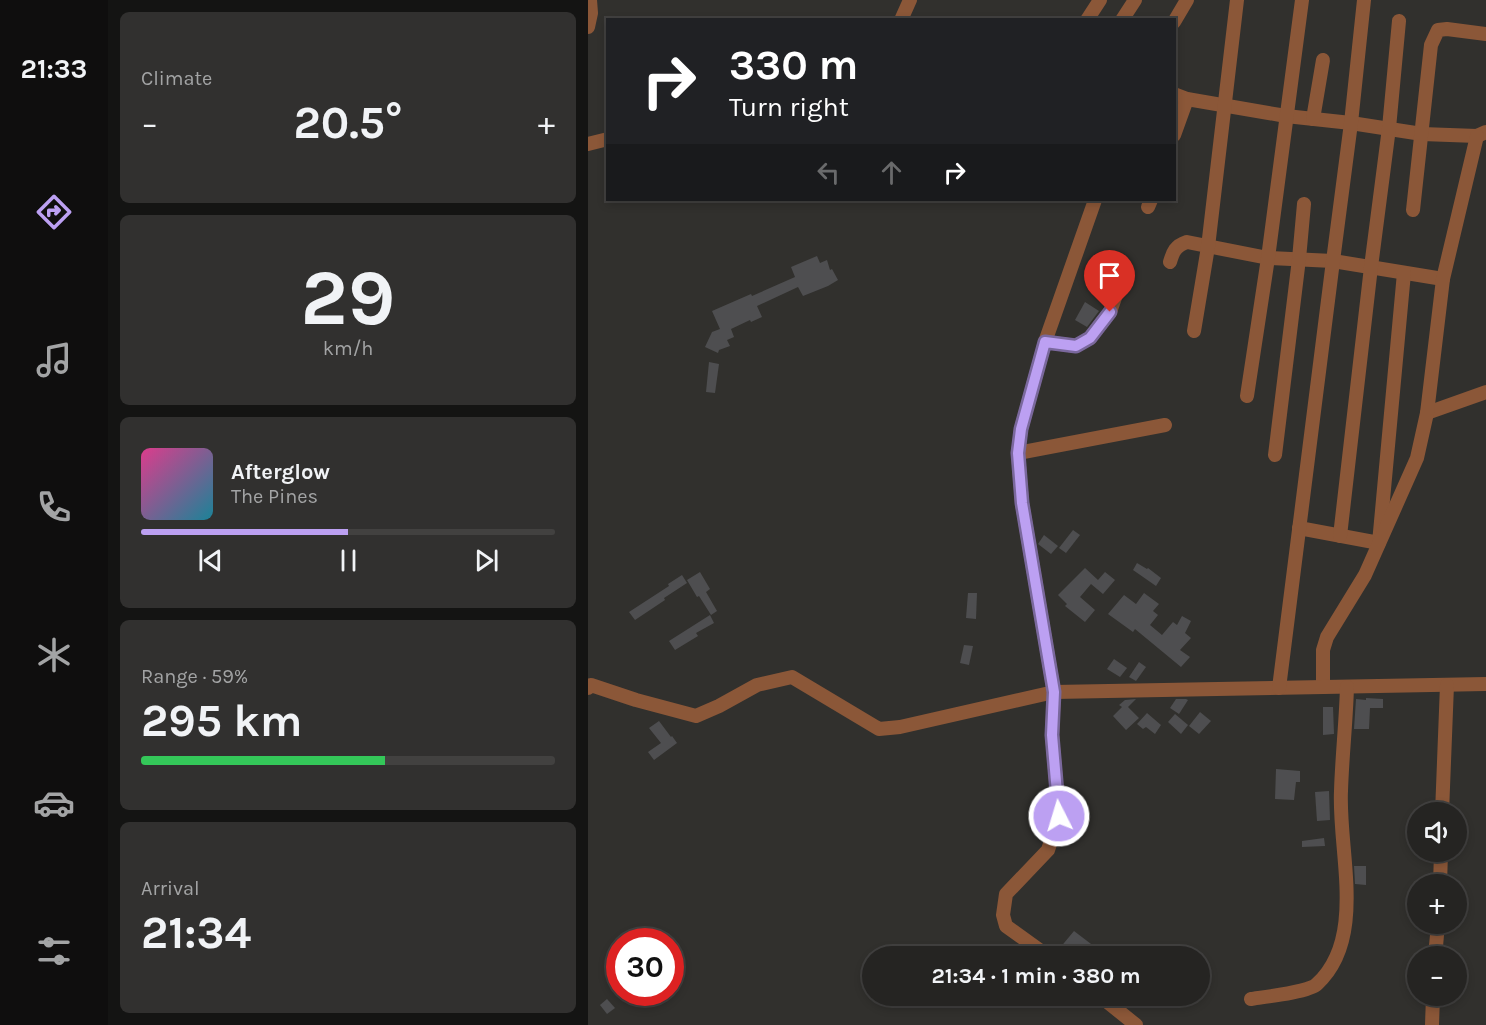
<!DOCTYPE html>
<meta charset="utf-8">
<style>
:root{--surface:#252422;--page:#31302f;--text:#f1f3f6;--muted:#a3a4a5;--line:#424140;--accent:#bca0f2}
body{margin:0;font-family:Karla,sans-serif;background:var(--page);color:var(--text);height:100vh;display:flex;flex-direction:column;font-size:22px;white-space:nowrap}
*{box-sizing:border-box;margin:0}
p{font-size:20px;color:var(--muted)}
.icon{flex:none;width:33px;height:33px;fill:none;stroke:currentColor;stroke-width:2;stroke-linecap:round;stroke-linejoin:round}
.map{position:relative;flex:1;overflow:hidden}
.details{display:flex;flex-direction:column;gap:12px;padding:12px;background:#141413;width:480px}
.details>*{flex:none}
.guide{position:absolute;left:18px;top:18px;width:570px;height:183px;border-radius:0px;box-shadow:0 3px 9px #0003,0 0 0 2px var(--line);background:#202124;color:#fff;overflow:hidden}
.buttons{position:absolute;left:819px;top:802px;display:grid;gap:12px}
.buttons a{display:grid;place-items:center;width:60px;height:60px;border-radius:50%;background:var(--surface);box-shadow:0 3px 9px #0003,0 0 0 2px var(--line);font-size:30px}
.speed{position:absolute;left:18px;top:928px;display:flex;gap:12px;font-size:30px;font-weight:700;text-align:center}
.speed>*{display:grid;place-content:center;width:78px;height:78px;border-radius:50%;background:var(--surface);box-shadow:0 3px 9px #0003,0 0 0 2px var(--line);line-height:1}
.speed .limit{border:9px solid #d22;background:#fff;color:#111}
.pin{position:absolute;display:grid;place-items:center;width:51px;height:51px;color:#fff;margin:-62px -26px;border-radius:50% 50% 50% 0;rotate:-45deg;box-shadow:0 0 6px #0007}
.pin .icon{rotate:45deg}
.me{position:absolute;width:66px;margin:-33px;rotate:355deg;stroke-linejoin:round;filter:drop-shadow(0 0 4px #0008)}
.turn{display:flex;align-items:center;gap:21px;height:126px;padding:0 24px;font-size:27px}
.turn .icon{width:78px;height:78px;stroke-width:2.5}
.turn b{display:block;font-size:42px;line-height:51px}
.lanes{display:flex;align-items:center;height:57px;padding:0 24px;background:#0003;justify-content:center;gap:30px;direction:ltr}
.lanes .off{opacity:.35}
.big{font-size:45px;font-weight:700;line-height:1.1}
.details .card{flex:1;display:flex;flex-direction:column;justify-content:center;gap:9px;min-width:0;padding:0 21px;border-radius:9px;background:var(--page)}
.details .dial{align-items:center;gap:0}
.dial b{font-size:78px;line-height:1}
.song{display:flex;align-items:center;gap:18px}
.cover{width:72px;height:72px;border-radius:9px;background:linear-gradient(135deg,hsl(330 70% 55%),hsl(190 70% 35%))}
.played{height:6px;border-radius:3px;background:linear-gradient(90deg,var(--accent) 50%,var(--line) 50%)}
.keys{display:flex;justify-content:space-around;direction:ltr}
.heat{display:flex;justify-content:space-between;align-items:center;font-size:33px;direction:ltr}
.charge{height:9px;border-radius:4px;background:linear-gradient(90deg,#34c759 59%,var(--line) 0)}
.trip{position:absolute;left:274px;top:946px;width:348px;height:60px;border-radius:30px;background:var(--surface);box-shadow:0 3px 9px #0003,0 0 0 2px var(--line);font-weight:700;line-height:60px;text-align:center}
main{display:flex;flex:1;min-height:0}
.dock{display:flex;flex-direction:column;width:108px;justify-content:space-around;align-items:center;background:#0f0e0e;color:var(--muted)}
.dock .icon{width:42px;height:42px}
.dock .active{color:var(--accent)}
.dock b{font-size:27px;color:var(--text)}
.map>svg:first-child{display:block}
.building{fill:#4e4e50}
.lines{fill:none;stroke-linecap:round;stroke-linejoin:round}
.minor{stroke:#8b5738;stroke-width:14}
.route-casing{stroke:#7a689d;stroke-width:15}
.route{stroke:#bca0f2;stroke-width:10}
</style>
<main>
<nav class="dock">
<b>21:33</b>
<svg class="icon active" aria-label="directions" viewBox="0 0 24 24"><path d="M12 3l9 9-9 9-9-9zM9 14v-3h6M13 9l2 2-2 2"/></svg>
<svg class="icon" aria-label="music" viewBox="0 0 24 24"><path d="M9 18V5l10-2v13"/><circle cx="6" cy="18" r="3"/><circle cx="16" cy="16" r="3"/></svg>
<svg class="icon" aria-label="phone" viewBox="0 0 24 24"><path d="M5 4h4l2 5-3 2q2 4 5 5l2-3 5 2v4C11 20 4 13 5 4z"/></svg>
<svg class="icon" aria-label="climate" viewBox="0 0 24 24"><path d="M12 3v18M4 7l16 10M4 17L20 7"/></svg>
<svg class="icon" aria-label="car" viewBox="0 0 24 24"><path d="M5 17H2v-5l4-1 3-4h7l3 4 3 1v5h-3M9 17h6M6 11h13"/><circle cx="7" cy="17" r="2"/><circle cx="17" cy="17" r="2"/></svg>
<svg class="icon" aria-label="filters" viewBox="0 0 24 24"><path d="M4 7h16M4 17h16"/><circle cx="9" cy="7" r="2"/><circle cx="15" cy="17" r="2"/></svg>
</nav>
<section class="details">
<div class="card"><p>Climate</p>
<div class="heat"><a>−</a><b class="big">20.5°</b><a>+</a></div>
</div>
<div class="card dial"><b>29</b><p>km/h</p></div>
<div class="card">
<div class="song"><i class="cover"></i><div><b>Afterglow</b><p>The Pines</p></div></div>
<div class="played"></div>
<div class="keys"><svg class="icon" aria-label="previous" viewBox="0 0 24 24"><path d="M18 5L8 12l10 7zM5 5v14"/></svg><svg class="icon" aria-label="pause" viewBox="0 0 24 24"><path d="M8 5v14M16 5v14"/></svg><svg class="icon" aria-label="next" viewBox="0 0 24 24"><path d="M6 5l10 7-10 7zM19 5v14"/></svg></div>
</div>
<div class="card"><p>Range · 59%</p><b class="big">295 km</b><div class="charge"></div></div>
<div class="card"><p>Arrival</p><b class="big">21:34</b></div>
</section>
<div class="map">
<svg width="898" height="1025" viewBox="0 0 898 1025">
<rect width="100%" height="100%" fill="#31302d"/>
<!-- building -->
<g class="building">
<path d="M229 256 232 263 239 260 242 270 244 269 250 280 240 286 215 296 210 287 169 306 174 317 163 322 162 320 143 329 146 337 139 340 142 346 131 350 130 353 117 347 124 332 132 329 124 311 163 294 164 296 207 277 203 267Z"/>
<path d="M497 302 511 311 499 327 487 320Z"/>
<path d="M121 362 131 364 127 393 118 392Z"/>
<path d="M485 530 492 535 478 553 471 548Z"/>
<path d="M456 535 470 546 463 554 450 544Z"/>
<path d="M549 563 559 569 560 568 573 578 568 586 545 570Z"/>
<path d="M497 568 510 580 517 572 527 580 515 594 503 584 492 597 507 610 497 622 477 606 479 604 470 595Z"/>
<path d="M112 572 122 589 118 592 129 611 123 615 111 596 109 597 99 580Z"/>
<path d="M94 575 99 583 76 598 77 600 47 620 41 612 81 586 80 584Z"/>
<path d="M380 593H389L388 619 378 618Z"/>
<path d="M556 593 571 604 565 611 570 615 562 625 574 635 585 622 589 625 594 616 603 621 597 633 603 638 592 650 602 657 593 667 547 629 545 632 520 614 536 595 548 604Z"/>
<path d="M122 615 126 623 108 633 110 636 87 650 81 641Z"/>
<path d="M376 645 385 646 381 665 372 663Z"/>
<path d="M526 659 539 668 532 677 519 669Z"/>
<path d="M551 662 558 667 548 681 541 677Z"/>
<path d="M778 698 795 699V708H782L781 729H766L768 699 778 700Z"/>
<path d="M548 699 540 707 551 718 538 730 525 716 534 707 531 705 537 700Z"/>
<path d="M588 699H598L600 700 591 714 582 708Z"/>
<path d="M735 707H745L746 734 735 735Z"/>
<path d="M612 712 623 721 611 734 601 726Z"/>
<path d="M559 713 573 725 567 734 558 727 555 729 549 724Z"/>
<path d="M587 714 600 725 593 734 580 722Z"/>
<path d="M71 721 83 737 84 736 89 743 66 760 60 752 73 743 61 728Z"/>
<path d="M688 769 712 771V782H708L706 800 687 799Z"/>
<path d="M741 791 742 820 729 821 727 792Z"/>
<path d="M736 838 737 846 714 847V841Z"/>
<path d="M766 866H778V885L767 884Z"/>
<path d="M486 931 507 947 500 957 487 947 480 956 471 949Z"/>
<path d="M19 999 27 1008 19 1014 12 1005Z"/>
</g>
<g class="lines">
<!-- minor -->
<g class="minor">
<path d="M313 20 322 0"/>
<path d="M499 20 512 0"/>
<path d="M534 20 547 0"/>
<path d="M586 22 599 0"/>
<path d="M0 27 3 13 2 0"/>
<path d="M586 94 599 99 698 116 763 123 834 134 889 136 898 132"/>
<path d="M725 119 735 60"/>
<path d="M586 135 599 99"/>
<path d="M0 144 20 139"/>
<path d="M560 207 563 200"/>
<path d="M825 210 843 45 850 30 859 29 898 34"/>
<path d="M582 262C585 252 587 246 599 242L680 258 745 261 855 279"/>
<path d="M606 331 620 247 649 0"/>
<path d="M457 342 488 346 502 338 522 312 535 275"/>
<path d="M659 396 680 258 714 0"/>
<path d="M839 413 898 392"/>
<path d="M430 453 577 425"/>
<path d="M687 455 711 259 716 204"/>
<path d="M711 528 791 543 816 273"/>
<path d="M752 536 783 267 801 128 811 21"/>
<path d="M735 687V650L739 637 777 575 829 458 839 413 855 279 889 136"/>
<path d="M0 688 3 685 48 700 108 716 131 706 169 685 204 677 291 729 312 727 466 692 898 684"/>
<path d="M691 688 745 261 763 123 776 0"/>
<path d="M854 813 859 685"/>
<path d="M852 885 853 852"/>
<path d="M461 957 418 926 415 915 418 894 460 850 471 816 464 735 466 692 434 503 430 453 433 429 457 342 507 200"/>
<path d="M847 957 850 924"/>
<path d="M512 996 548 1025"/>
<path d="M663 999C676 997 721 992 729 984 779 938 750 851 753 791 754 757 758 722 759 687"/>
<path d="M844 1025 845 996"/>
</g>
</g>
<g class="lines">
<defs>
<path id="route" d="M471 816 464 735 466 692 434 503 430 453 433 429 457 342 488 346 502 338 522 312"/>
</defs>
<!-- route casing -->
<use href="#route" class="route-casing"/>
<!-- route -->
<use href="#route" class="route"/>
</g>
</svg>
<div class="buttons">
<a><svg class="icon" aria-label="sound" viewBox="0 0 24 24"><path d="M4 9h4l5-4v14l-5-4H4zM17 9q2 3 0 6"/></svg></a>
<a>+</a>
<a>−</a>
</div>
<div class="speed"><div class="limit">30</div></div>
<div class="pin" style="left:522px;top:312px;background:#d93025"><svg class="icon" aria-label="arrive" viewBox="0 0 24 24"><path d="M6 21V4h12l-3 4 3 4H6"/></svg></div>
<svg class="me" style="left:471px;top:816px" viewBox="-20 -20 40 40"><circle r="17" fill="#bca0f2" stroke="#fff" stroke-width="3"/><path d="M0-11L8 9 0 5-8 9z" fill="#fff"/></svg>
<div class="trip">21:34 · 1 min · 380 m</div>
<div class="guide">
<div class="turn"><svg class="icon" aria-label="right" viewBox="0 0 24 24"><path d="M7 20v-9h11M14 6l5 5-5 5"/></svg><div><b>330 m</b>Turn right</div></div>
<div class="lanes"><svg class="icon off" aria-label="left" viewBox="0 0 24 24"><path d="M17 20v-9H6M10 6l-5 5 5 5"/></svg><svg class="icon off" aria-label="ahead" viewBox="0 0 24 24"><path d="M12 20V5M6 11l6-6 6 6"/></svg><svg class="icon" aria-label="right" viewBox="0 0 24 24"><path d="M7 20v-9h11M14 6l5 5-5 5"/></svg></div>
</div>
</div>
</main>
